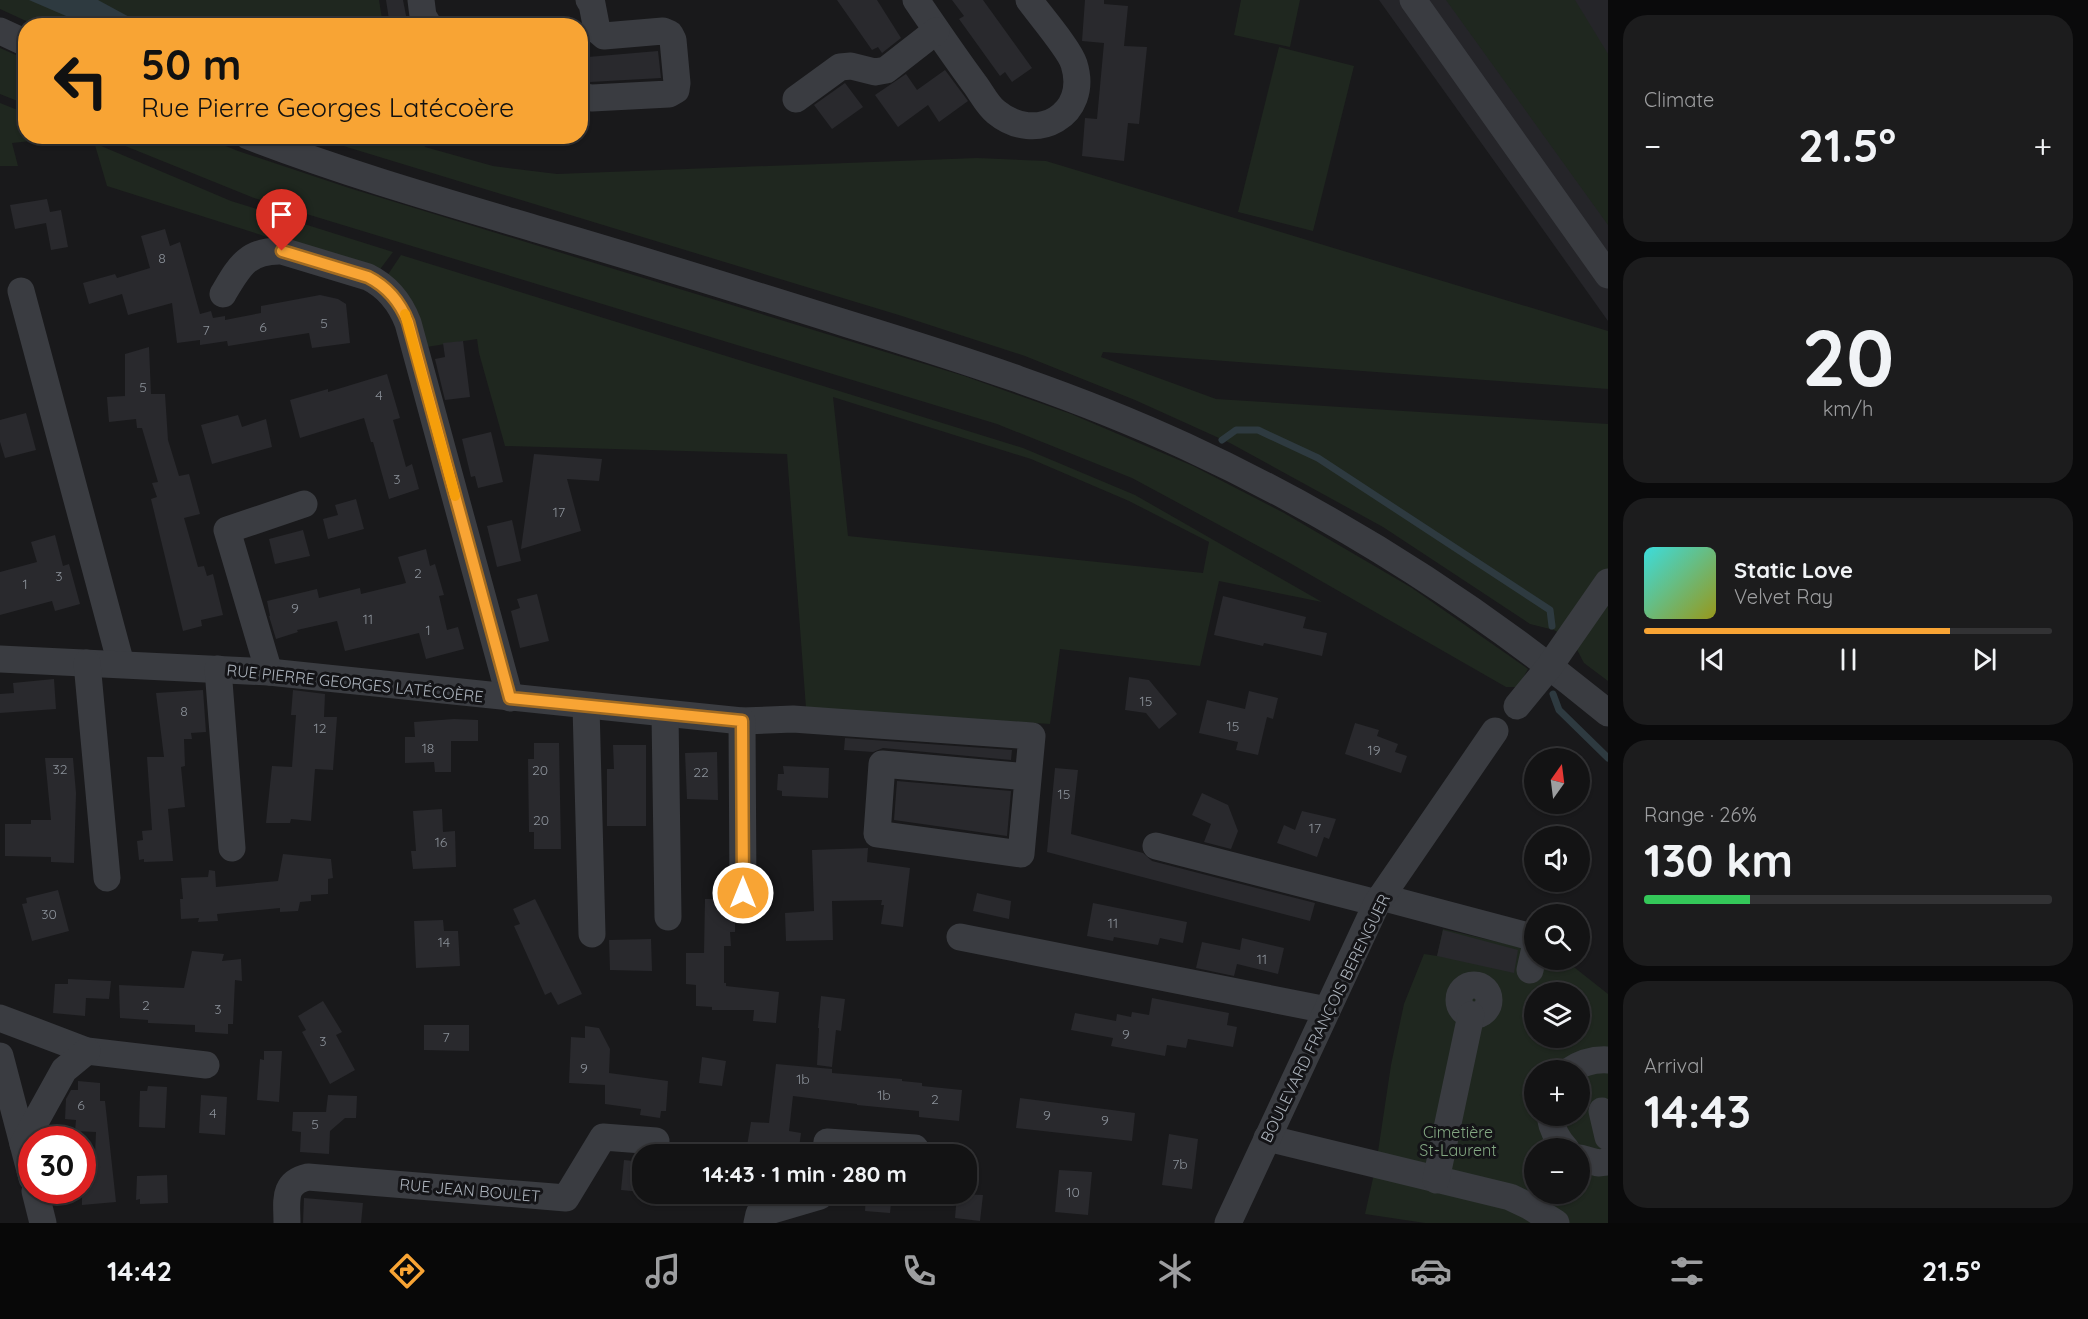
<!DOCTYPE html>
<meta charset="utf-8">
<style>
:root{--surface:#131314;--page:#1c1c1d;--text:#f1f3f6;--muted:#9d9ea0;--line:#323234;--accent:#f8a434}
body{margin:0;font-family:Quicksand,sans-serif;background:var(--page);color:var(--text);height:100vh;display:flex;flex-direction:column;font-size:22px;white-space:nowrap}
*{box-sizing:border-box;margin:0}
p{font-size:20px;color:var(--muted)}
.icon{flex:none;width:33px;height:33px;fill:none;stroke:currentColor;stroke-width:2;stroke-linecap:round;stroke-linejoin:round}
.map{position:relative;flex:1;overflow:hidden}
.drawer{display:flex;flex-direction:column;gap:15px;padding:15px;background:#0a0a0b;width:480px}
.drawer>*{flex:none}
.guide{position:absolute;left:18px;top:18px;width:570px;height:126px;border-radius:24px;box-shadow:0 2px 4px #0004,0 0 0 2px var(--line);background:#f8a434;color:#111;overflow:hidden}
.needle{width:39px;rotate:14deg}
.tools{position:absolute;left:1524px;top:748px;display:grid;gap:12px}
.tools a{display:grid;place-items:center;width:66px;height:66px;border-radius:50%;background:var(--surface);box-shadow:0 2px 4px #0004,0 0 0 2px var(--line);font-size:30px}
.speed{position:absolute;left:18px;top:1126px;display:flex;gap:12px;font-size:30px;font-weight:700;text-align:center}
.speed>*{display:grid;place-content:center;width:78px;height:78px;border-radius:50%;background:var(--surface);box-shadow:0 2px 4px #0004,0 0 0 2px var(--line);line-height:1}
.speed .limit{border:9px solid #d22;background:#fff;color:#111}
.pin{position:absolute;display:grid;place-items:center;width:51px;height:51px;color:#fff;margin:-62px -26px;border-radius:50% 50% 50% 0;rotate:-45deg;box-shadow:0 0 6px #0007}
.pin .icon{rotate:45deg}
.me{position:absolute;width:66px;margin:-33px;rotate:0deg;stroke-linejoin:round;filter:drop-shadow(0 0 4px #0008)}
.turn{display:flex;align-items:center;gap:21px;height:126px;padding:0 24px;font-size:27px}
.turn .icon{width:78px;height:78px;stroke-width:2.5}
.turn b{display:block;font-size:42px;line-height:51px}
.big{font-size:45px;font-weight:700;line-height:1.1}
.drawer .card{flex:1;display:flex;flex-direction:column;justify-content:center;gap:9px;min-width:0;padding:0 21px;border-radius:24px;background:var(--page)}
.drawer .dial{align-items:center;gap:0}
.dial b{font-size:78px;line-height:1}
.song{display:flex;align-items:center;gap:18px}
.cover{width:72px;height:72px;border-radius:9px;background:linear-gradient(135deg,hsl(180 70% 55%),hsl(60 70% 35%))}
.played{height:6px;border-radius:3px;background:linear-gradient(90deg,var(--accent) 75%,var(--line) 75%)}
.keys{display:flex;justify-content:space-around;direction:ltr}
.heat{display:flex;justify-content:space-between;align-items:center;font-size:33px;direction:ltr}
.charge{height:9px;border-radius:4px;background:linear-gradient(90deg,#34c759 26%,var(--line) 0)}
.trip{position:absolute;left:632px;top:1144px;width:345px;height:60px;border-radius:24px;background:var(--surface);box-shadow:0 2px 4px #0004,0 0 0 2px var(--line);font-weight:700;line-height:60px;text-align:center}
.menu{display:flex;height:96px;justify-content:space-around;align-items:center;background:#080808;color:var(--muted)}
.menu .icon{width:42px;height:42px}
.menu .current{color:var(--accent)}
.menu b{font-size:27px;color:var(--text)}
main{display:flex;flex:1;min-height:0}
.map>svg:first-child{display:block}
.built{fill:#252529}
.green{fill:#1f271f;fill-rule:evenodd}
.water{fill:#2e3a40}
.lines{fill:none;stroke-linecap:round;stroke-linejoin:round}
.stream{stroke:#2e3a40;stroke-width:7}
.building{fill:#29292d}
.minor{stroke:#3a3c41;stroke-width:27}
.route-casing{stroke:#a16b22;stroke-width:15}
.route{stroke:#f8a434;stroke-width:10}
.slow{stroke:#f59e0b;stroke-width:10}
.labels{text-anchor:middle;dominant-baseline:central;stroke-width:6;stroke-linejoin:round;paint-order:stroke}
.number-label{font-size:14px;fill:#8a9098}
.street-label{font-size:16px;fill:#abb2bb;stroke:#141417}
.park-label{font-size:16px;fill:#83a782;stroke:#141417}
</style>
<main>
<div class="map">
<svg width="1608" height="1223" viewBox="0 0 1608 1223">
<rect width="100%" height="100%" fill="#19191b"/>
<!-- built -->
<path class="built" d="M1379 0H1608V321L1527 207Z"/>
<!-- green -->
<g class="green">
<path d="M0 0H379L383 25 37 26 0 9Z"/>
<path d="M1241 0H1300L1290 47 1234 35Z"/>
<path d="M1446 0H1575L1608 54V225Z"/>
<path d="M1279 47 1354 66 1313 231 1238 212Z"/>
<path d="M0 48 25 59V104L0 94Z"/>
<path d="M0 103 25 113 26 136 80 137 231 201 393 252 378 272 107 186 95 145 69 137 12 143 18 166H0Z"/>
<path d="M103 137H204L238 151 349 188 964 376 1071 414 1193 466 1284 513 1412 588 1528 669 1518 687H1506L1288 562 1132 478 997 424 254 198Z"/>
<path d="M314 137H421L425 147 493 166 557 174 977 158 1046 161 1608 331V389L1103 352 1101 357 1216 399 1608 424V681L1584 663 1573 642 1554 630 1530 624 1383 527 1230 443 1135 400 1025 356 902 316Z"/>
<path d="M401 255 1023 448 1135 495 1322 602 1219 581 1200 666 1060 649 1050 724 806 708 787 454 505 446 479 353 477 339 420 348 387 276ZM833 397 1031 459 1129 501 1209 542 1203 573 848 536Z"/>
<path d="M1443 929 1520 947 1534 960H1565L1608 994V1223H1425L1365 1214 1376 1165 1391 1065 1404 1004 1424 954 1437 956ZM1534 993H1580V1038H1534ZM1534 1071H1580V1116H1534ZM1534 1149H1580V1194H1534Z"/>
</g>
<!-- water -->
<path class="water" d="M29 0H98L144 25H87Z"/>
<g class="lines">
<!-- stream -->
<g class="stream">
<path d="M1222 440 1236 430H1258L1318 458 1550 610 1552 626"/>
<path d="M1553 694 1559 710 1608 758"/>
</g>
</g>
<!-- building -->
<g class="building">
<path d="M386 0H403L408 26H390Z"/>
<path d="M837 0H877L901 38 882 53 878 47 872 50Z"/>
<path d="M952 0H983L1032 68 1012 82 1005 72 1000 76 959 19 964 16Z"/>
<path d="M1085 0H1104V4L1128 6 1124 46 1147 47 1139 124 1128 123 1124 161 1082 156 1085 118 1097 119 1104 43 1082 41Z"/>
<path d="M658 51 661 78 590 82 588 57Z"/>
<path d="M945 70 968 101 939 122 928 105 898 127 875 95 906 74 917 90Z"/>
<path d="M845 83 863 107 832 129 814 105Z"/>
<path d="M47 199 50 212 61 210 68 247 51 250 46 223 15 229 10 205Z"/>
<path d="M165 229 170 246 180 242 200 314 211 311 213 318 225 316V320L261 313V306L320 295 338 299 346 304 350 343 312 348 309 333 228 346 227 341 200 345V340L177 343 172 303 128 315 122 294 89 304 83 283 115 274 117 278 150 268 141 236Z"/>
<path d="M463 341 470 397 445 400 435 359 445 357 443 343Z"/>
<path d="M149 347 151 394H165L168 440 179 476 189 474 200 514 184 518 198 567 204 566 207 576 213 574 223 615 201 620 202 626 183 631 151 499 157 497 152 483 158 482 142 428H137L136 419 109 422 107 397 125 396V354Z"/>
<path d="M387 374 400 418 393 420 406 467 412 464 419 489 389 499 373 442H371L364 418 300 438 290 400 328 389V392Z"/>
<path d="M26 413 36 450 5 458 0 442V420Z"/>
<path d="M238 415 242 427 266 419 272 447 212 464 201 425Z"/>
<path d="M491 432 503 482 478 488 475 476 471 477 462 439Z"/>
<path d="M534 454 602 459 599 481 567 479 581 531 521 549Z"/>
<path d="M356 499 364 529 328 539 323 519 338 515 335 505Z"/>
<path d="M512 520 521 561 497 567 487 526Z"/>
<path d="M303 530 310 556 275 564 269 539Z"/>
<path d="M55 535 63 566 69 564 80 604 55 611 52 601 0 615V572L37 562 31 542Z"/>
<path d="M426 549 430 566 435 564 444 595 439 596 447 630 458 627 464 649 426 659 419 633 345 651 337 621 297 630 298 632 276 639 269 616H270L267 601 317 589 319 598 360 588 361 594 406 583 398 557Z"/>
<path d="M537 594 549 641 520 648 511 611 520 608 517 599Z"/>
<path d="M1223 596 1306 617 1303 628 1327 633 1322 656 1264 643 1263 646 1214 635Z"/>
<path d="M1129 677 1149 680 1177 714 1159 729 1146 713 1125 710Z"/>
<path d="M54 679 56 709 0 713V694L14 693 13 683Z"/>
<path d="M203 690 206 732 191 733 192 739H184L185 766 181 767 185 807 168 809 173 861 144 862V859L139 860 137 841 143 840 142 831 152 830 147 757H164L156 693Z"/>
<path d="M293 690 325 694 324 717H337L333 770 315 769 311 821 291 819 290 823H266L272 766 292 767 296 715H291Z"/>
<path d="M1249 691 1278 698 1273 719 1267 717 1258 755 1236 750 1238 742 1199 733 1207 700 1245 709Z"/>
<path d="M454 719 478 720V741H451V772H435L434 762 405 763V737H415L414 722Z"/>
<path d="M1355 723 1379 730 1377 736 1398 744 1395 752 1407 756 1401 773 1345 754Z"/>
<path d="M845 738 1012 750 1011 760 883 748 873 752 844 750Z"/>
<path d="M534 743H559L561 849H534V832H529L528 759H534Z"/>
<path d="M613 745H646V826H607V769H614Z"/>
<path d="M717 752 718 800 687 799 685 753Z"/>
<path d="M45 758H73L76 793 74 863 51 862V857L5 856V824H31V820H51Z"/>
<path d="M783 766 829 768 828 798 782 796V791L777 790 778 774H784Z"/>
<path d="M1055 768 1078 770 1071 834 1143 853 1152 861 1315 903 1310 921 1047 852Z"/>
<path d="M897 781 1011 791 1007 836 894 820Z"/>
<path d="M1202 793 1228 805 1238 831 1231 849 1204 842 1211 824 1192 815Z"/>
<path d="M442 809 443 832 455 831 456 867 413 869 411 851H416L413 811Z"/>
<path d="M1302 811 1336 819 1329 839 1324 837 1317 857 1277 843 1284 825 1295 830Z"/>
<path d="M868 848 867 862 910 868 903 927 881 924 884 905H881L882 900 832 901 833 940 786 941 785 913 814 911 812 850Z"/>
<path d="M283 854 331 859 333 878 328 879V894L311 895V901L300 902 298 911 280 912V908L217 914 218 921 198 922 199 918 181 919 180 899H183L181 878 208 877 209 870 215 871 216 887 278 881Z"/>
<path d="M58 890 69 931 32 941 22 904 27 903 26 898Z"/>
<path d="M977 893 1011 901 1009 919 973 911Z"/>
<path d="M535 899 582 994 558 1005 551 992 545 995 514 926 520 924 513 909Z"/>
<path d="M705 899H724L725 911H735V932H730L731 946H724V983H726V986L779 992 776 1023 753 1021 754 1010H712V1007L696 1006V985L686 984V953H704Z"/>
<path d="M1093 903 1187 922 1183 943 1160 938 1158 945 1114 937 1113 941 1087 936Z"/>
<path d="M443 920 444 931H458L460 966 416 968 414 921Z"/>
<path d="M1443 930 1518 950 1514 973 1437 956Z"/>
<path d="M1242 938 1284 948 1278 974 1237 964 1238 960 1234 976 1196 968 1202 942 1240 950Z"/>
<path d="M651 939 652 971 610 970 609 940Z"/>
<path d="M192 951 224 954 222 961 241 959 242 981 235 980 233 1024H228V1034L195 1032V1025L148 1023V1020L120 1018 119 985 184 988Z"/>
<path d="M68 979 111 981 109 999 86 998 85 1016 53 1013 55 984H68Z"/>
<path d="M821 996 845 999 841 1031 836 1030 832 1067 817 1065 819 1028H818Z"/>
<path d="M1152 998 1229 1013 1227 1025 1237 1027 1233 1047 1188 1039 1186 1048 1167 1045 1165 1056 1111 1046 1113 1038 1071 1030 1075 1013 1116 1021 1117 1014 1131 1017 1132 1012 1149 1015Z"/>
<path d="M323 1001 342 1032 336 1035 355 1070 330 1084 302 1032 306 1030 298 1016Z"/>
<path d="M424 1025H469V1051L424 1050Z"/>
<path d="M585 1026 599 1028 610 1049 609 1073 668 1081 666 1111H661L660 1118 640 1115 641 1109 605 1104V1085L569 1083 571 1037 585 1038Z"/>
<path d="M264 1051H282L279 1102 257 1100 260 1059 264 1060Z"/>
<path d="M702 1057 726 1061 722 1086 699 1083Z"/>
<path d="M776 1064 832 1069V1073L902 1079V1081L922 1083V1086L962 1090 959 1121 919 1117V1111L857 1105V1104L793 1096 789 1131 801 1133 798 1155 760 1154V1147L747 1146 751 1122 769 1123Z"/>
<path d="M78 1081 100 1083V1101H105L116 1202 82 1205V1180L94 1178 96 1132 75 1131 76 1120 65 1119 66 1099 71 1090H78Z"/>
<path d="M148 1086 167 1087 165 1128 139 1127 140 1091H147Z"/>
<path d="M201 1095 227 1097 225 1135 199 1133Z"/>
<path d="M328 1095 357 1096 356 1118H345L330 1131 329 1154 300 1152 301 1132 292 1131 293 1112H326Z"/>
<path d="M1020 1098 1135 1113 1132 1141 1016 1128Z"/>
<path d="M1169 1134 1198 1139 1192 1189 1162 1185Z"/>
<path d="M624 1160 642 1162V1192L621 1190Z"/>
<path d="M1059 1170 1092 1172 1088 1215 1055 1212Z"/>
<path d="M167 1175 168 1203 140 1204V1199L136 1200 137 1176Z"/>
<path d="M866 1194H892L890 1213 865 1211Z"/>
<path d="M957 1194 983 1195 980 1221 955 1218Z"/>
<path d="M304 1198 363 1203 361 1223H303Z"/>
</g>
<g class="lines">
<!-- minor -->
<g class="minor">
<path d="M421 0 423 16 429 26"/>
<path d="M916 0C935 28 954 56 974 83 981 92 987 105 996 112 1036 145 1090 115 1074 64 1070 50 1039 14 1029 0"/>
<path d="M1413 0 1608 275"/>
<path d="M0 31 26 43"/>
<path d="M580 96 592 98 669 94 676 90 677 83 673 40 670 34 663 31 604 36 597 30 592 4 589 0"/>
<path d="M796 99 840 67 851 66 875 72 886 70 936 31"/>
<path d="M248 136C344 173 442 201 540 230 643 260 746 292 848 324 962 359 1077 396 1185 446 1337 516 1479 607 1608 713"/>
<path d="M21 291 121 664"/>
<path d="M223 294C239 267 247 250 282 251L368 277C388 287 400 302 408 323L510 698"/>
<path d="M0 659 269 672 742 721 793 719 1032 736 1021 854 877 834 882 764 1028 777"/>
<path d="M87 663 107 878"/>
<path d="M218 669 232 848"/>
<path d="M269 672 227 530 304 504"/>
<path d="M586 706 592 934"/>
<path d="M1517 706 1549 667 1608 582"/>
<path d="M665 714 668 917"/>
<path d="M742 721 743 893"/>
<path d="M1156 846 1377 903"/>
<path d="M1381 897 1532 937 1534 940"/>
<path d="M960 937 1327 1010"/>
<path d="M1530 970 1534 952"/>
<circle cx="1474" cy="1000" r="15"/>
<path d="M0 1018 87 1051 206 1065"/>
<path d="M0 1056 32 1178"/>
<path d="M1569 1071C1581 1063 1593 1059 1608 1060"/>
<path d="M1602 1111 1608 1137"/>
<path d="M1550 1116C1552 1130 1557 1139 1566 1149"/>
<path d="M1267 1138 1510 1197 1529 1206 1556 1223"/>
<path d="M23 1144 64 1070 87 1051"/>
<path d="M825 1155 827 1142 915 1148 919 1155"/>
<path d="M1580 1158 1598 1163 1608 1162"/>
<path d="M1436 1180 1471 1015"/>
<path d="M35 1191 43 1223"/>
<path d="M287 1223C287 1201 282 1183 308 1177L566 1198 603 1137 656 1141"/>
<path d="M757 1223 759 1214 820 1196V1194"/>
<path d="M1228 1223 1377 903 1495 731"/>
</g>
</g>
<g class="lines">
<defs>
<path id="route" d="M282 251 368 277C388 287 400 302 408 322L510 698 742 721 743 893"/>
</defs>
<!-- route casing -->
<use href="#route" class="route-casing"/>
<!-- route -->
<use href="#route" class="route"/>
<!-- slow -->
<path class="slow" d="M405 314 455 496"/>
</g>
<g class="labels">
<!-- number labels -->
<g class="number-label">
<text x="162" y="258">8</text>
<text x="324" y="323">5</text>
<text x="263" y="327">6</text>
<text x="206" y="330">7</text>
<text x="143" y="387">5</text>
<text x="379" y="395">4</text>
<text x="397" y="479">3</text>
<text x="559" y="512">17</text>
<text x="418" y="573">2</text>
<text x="59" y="576">3</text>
<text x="25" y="584">1</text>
<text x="295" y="608">9</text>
<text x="368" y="619">11</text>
<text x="428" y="630">1</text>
<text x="1146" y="701">15</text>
<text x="184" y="711">8</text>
<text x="1233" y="726">15</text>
<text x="320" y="728">12</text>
<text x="428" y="748">18</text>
<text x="1374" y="750">19</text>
<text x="60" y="769">32</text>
<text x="540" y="770">20</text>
<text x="701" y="772">22</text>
<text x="1064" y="794">15</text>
<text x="541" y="820">20</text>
<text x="1315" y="828">17</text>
<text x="441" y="842">16</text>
<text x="49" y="914">30</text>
<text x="1113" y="923">11</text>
<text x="444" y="942">14</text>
<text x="1262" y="959">11</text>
<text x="146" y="1005">2</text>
<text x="218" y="1009">3</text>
<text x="1126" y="1034">9</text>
<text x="446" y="1037">7</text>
<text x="323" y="1041">3</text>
<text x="584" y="1068">9</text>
<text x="803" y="1079">1b</text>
<text x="884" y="1095">1b</text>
<text x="935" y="1099">2</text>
<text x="81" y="1105">6</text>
<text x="213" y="1113">4</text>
<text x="1047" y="1115">9</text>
<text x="1105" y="1120">9</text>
<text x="315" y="1124">5</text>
<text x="1180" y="1164">7b</text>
<text x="1073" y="1192">10</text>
</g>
<!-- street labels -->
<g class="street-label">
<text transform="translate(355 683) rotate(6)">RUE PIERRE GEORGES LATÉCOÈRE</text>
<text transform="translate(1325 1018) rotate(-64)">BOULEVARD FRANÇOIS BERENGUER</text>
<text transform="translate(470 1190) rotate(5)">RUE JEAN BOULET</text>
</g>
<!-- park labels -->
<g class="park-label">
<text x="1458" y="1132">Cimetière<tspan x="1458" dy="18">St-Laurent</tspan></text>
</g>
</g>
</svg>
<div class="tools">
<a><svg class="needle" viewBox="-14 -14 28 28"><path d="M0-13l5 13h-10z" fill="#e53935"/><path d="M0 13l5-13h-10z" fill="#9d9ea0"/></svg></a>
<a><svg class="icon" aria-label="sound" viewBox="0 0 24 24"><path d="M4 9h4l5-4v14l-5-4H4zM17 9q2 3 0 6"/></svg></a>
<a><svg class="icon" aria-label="search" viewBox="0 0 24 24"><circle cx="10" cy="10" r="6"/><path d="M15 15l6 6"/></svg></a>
<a><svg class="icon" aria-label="layers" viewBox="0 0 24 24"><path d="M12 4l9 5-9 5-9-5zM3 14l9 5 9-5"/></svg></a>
<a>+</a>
<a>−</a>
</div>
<div class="speed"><div class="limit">30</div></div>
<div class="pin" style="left:282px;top:251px;background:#d93025"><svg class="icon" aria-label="arrive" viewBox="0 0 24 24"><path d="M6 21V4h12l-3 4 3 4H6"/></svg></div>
<svg class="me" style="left:743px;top:893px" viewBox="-20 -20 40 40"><circle r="17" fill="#f8a434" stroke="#fff" stroke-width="3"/><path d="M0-11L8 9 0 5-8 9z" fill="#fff"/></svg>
<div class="trip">14:43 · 1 min · 280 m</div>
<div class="guide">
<div class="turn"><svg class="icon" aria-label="left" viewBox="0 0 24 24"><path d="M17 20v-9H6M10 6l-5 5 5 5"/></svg><div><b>50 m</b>Rue Pierre Georges Latécoère</div></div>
</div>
</div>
<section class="drawer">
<div class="card"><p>Climate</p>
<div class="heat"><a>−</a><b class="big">21.5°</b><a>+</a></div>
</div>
<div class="card dial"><b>20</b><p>km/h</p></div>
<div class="card">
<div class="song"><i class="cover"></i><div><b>Static Love</b><p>Velvet Ray</p></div></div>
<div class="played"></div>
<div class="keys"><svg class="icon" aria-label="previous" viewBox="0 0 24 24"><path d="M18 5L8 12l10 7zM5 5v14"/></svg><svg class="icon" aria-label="pause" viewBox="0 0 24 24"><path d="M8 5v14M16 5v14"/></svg><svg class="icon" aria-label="next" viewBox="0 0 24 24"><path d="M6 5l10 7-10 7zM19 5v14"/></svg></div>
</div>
<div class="card"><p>Range · 26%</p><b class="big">130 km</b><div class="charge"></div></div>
<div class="card"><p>Arrival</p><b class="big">14:43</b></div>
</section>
</main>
<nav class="menu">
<b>14:42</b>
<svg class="icon current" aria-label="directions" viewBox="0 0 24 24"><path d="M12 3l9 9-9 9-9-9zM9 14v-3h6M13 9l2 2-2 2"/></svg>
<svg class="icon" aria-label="music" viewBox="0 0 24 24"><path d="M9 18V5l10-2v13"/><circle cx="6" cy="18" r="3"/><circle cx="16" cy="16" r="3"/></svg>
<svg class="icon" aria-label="phone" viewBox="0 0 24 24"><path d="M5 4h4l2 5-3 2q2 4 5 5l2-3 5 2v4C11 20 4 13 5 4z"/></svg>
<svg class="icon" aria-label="climate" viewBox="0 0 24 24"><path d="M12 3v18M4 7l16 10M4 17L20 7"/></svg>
<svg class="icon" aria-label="car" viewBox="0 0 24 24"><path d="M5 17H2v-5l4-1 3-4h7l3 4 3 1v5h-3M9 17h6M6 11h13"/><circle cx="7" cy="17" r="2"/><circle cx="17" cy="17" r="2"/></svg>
<svg class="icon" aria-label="filters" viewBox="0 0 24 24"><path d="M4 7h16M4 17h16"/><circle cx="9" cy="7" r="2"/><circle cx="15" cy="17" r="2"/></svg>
<b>21.5°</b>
</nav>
